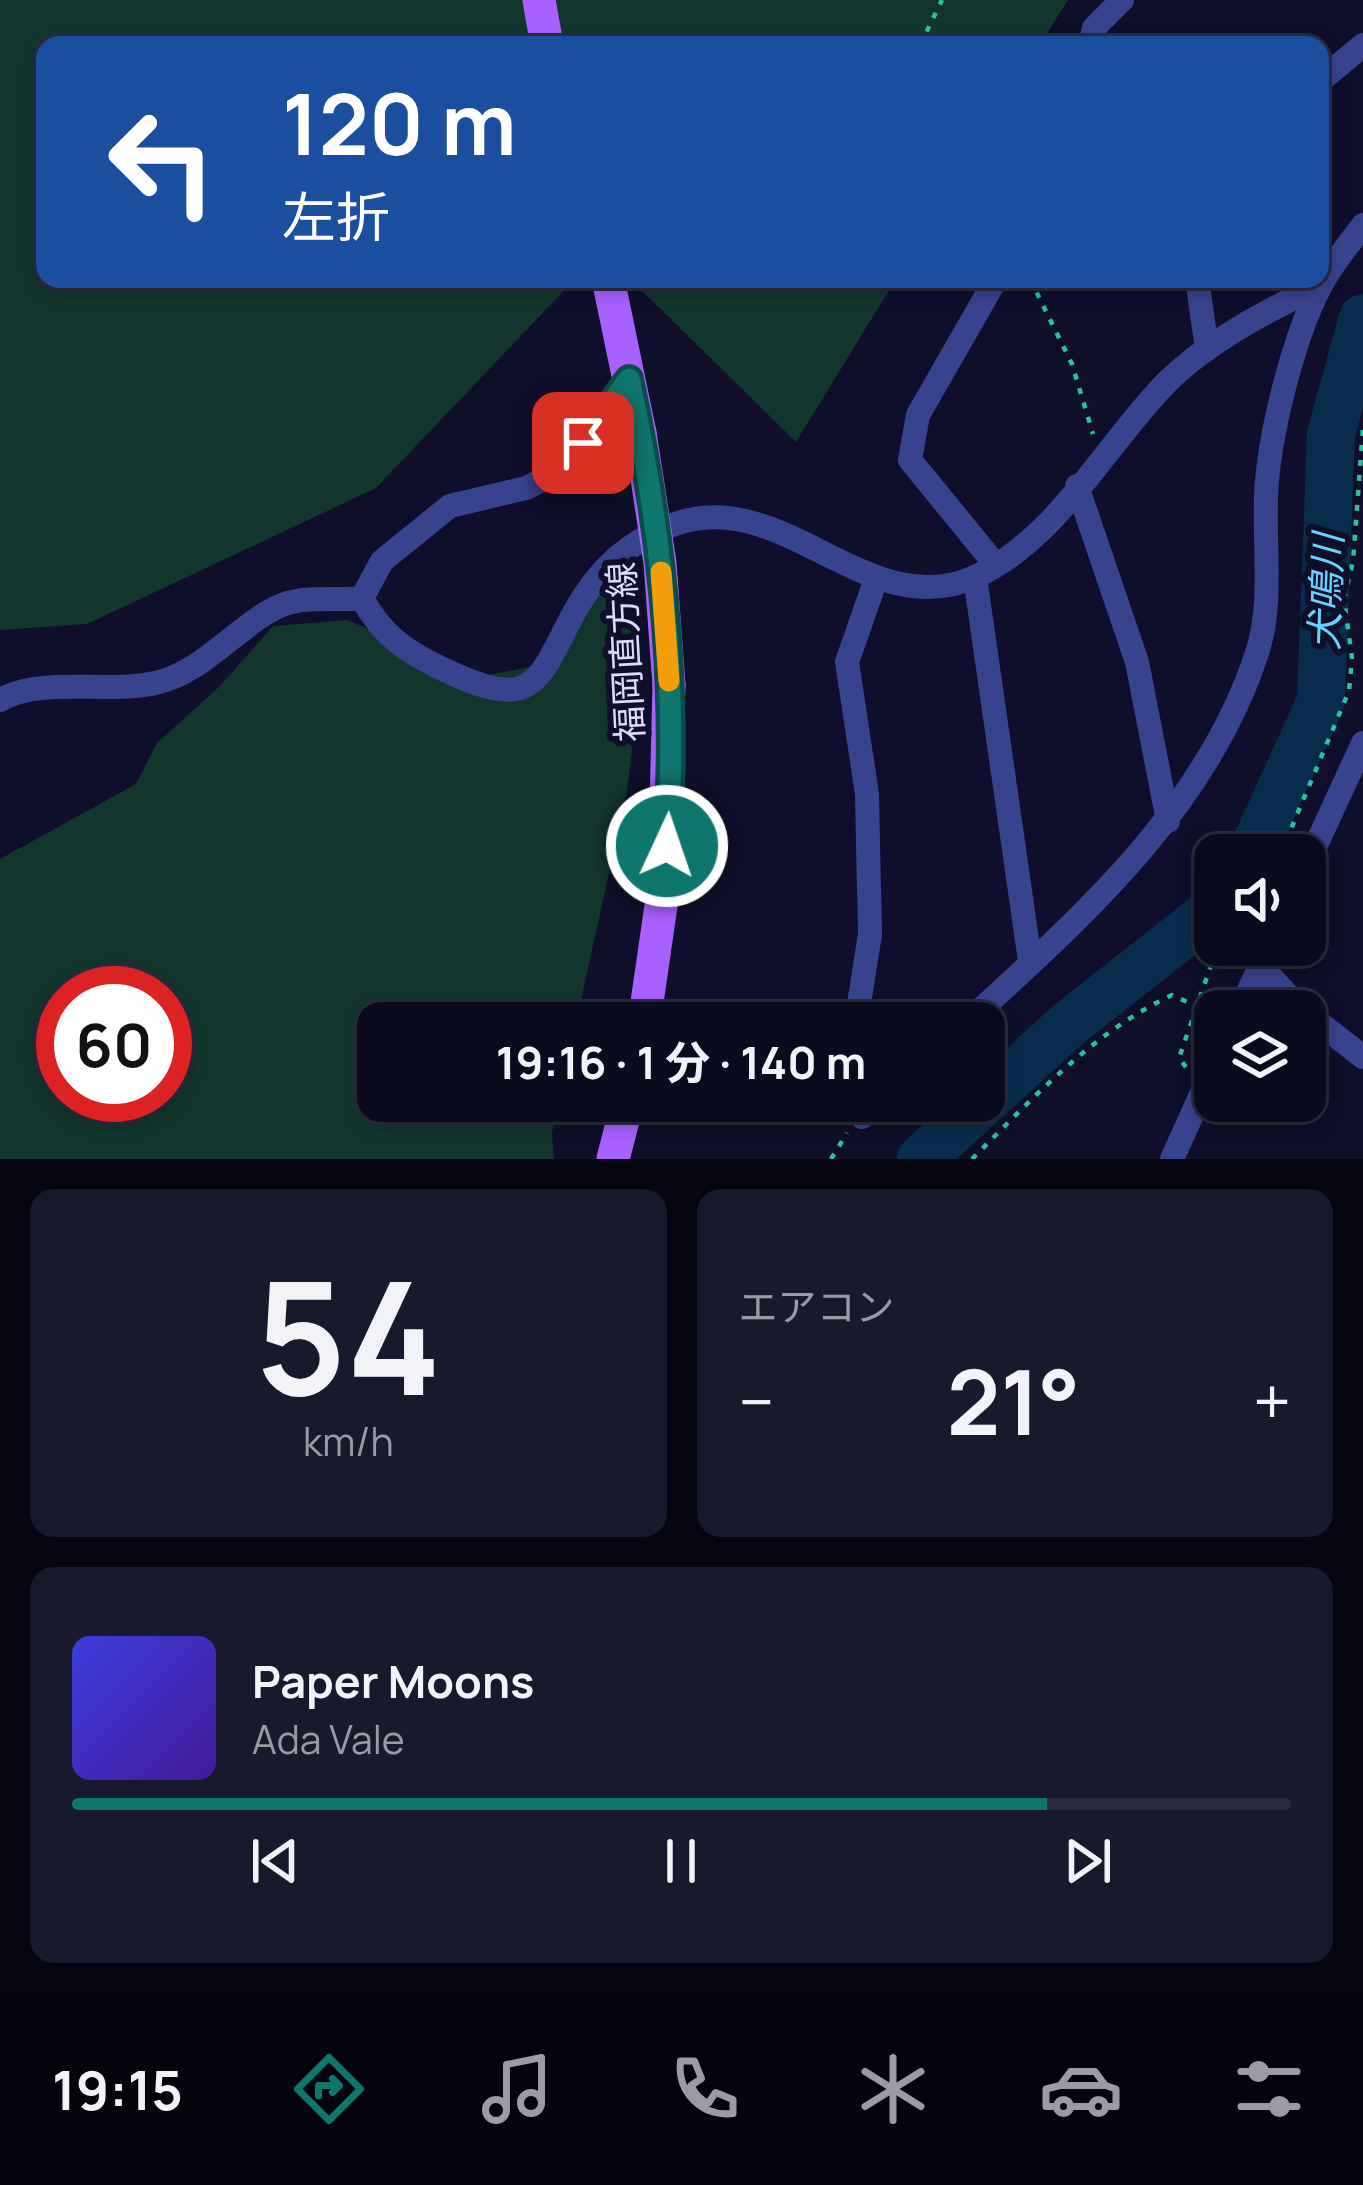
<!DOCTYPE html>
<html lang="ja">
<meta charset="utf-8">
<style>
:root{--surface:#0b0b20;--page:#19192d;--text:#f1f3f6;--muted:#9a9ba5;--line:#2b2b3e;--accent:#0f766e}
body{margin:0;font-family:Manrope,"Noto Sans JP",sans-serif;background:var(--page);color:var(--text);height:100vh;display:flex;flex-direction:column;font-size:45px;white-space:nowrap}
*{box-sizing:border-box;margin:0}
p{font-size:39px;color:var(--muted)}
.icon{flex:none;width:66px;height:66px;fill:none;stroke:currentColor;stroke-width:2;stroke-linecap:round;stroke-linejoin:round}
.map{position:relative;height:1159px;overflow:hidden}
.side{display:flex;flex-direction:column;gap:30px;padding:30px;background:#060612;flex:1}
.side>*{flex:none}
.guide{position:absolute;left:36px;top:36px;width:1293px;height:252px;border-radius:24px;box-shadow:0 6px 18px #0003,0 0 0 3px var(--line);background:#1a4fa0;color:#fff;overflow:hidden}
.tools{position:absolute;left:1194px;top:834px;display:grid;gap:24px}
.tools a{display:grid;place-items:center;width:132px;height:132px;border-radius:24px;background:var(--surface);box-shadow:0 6px 18px #0003,0 0 0 3px var(--line);font-size:60px}
.speed{position:absolute;left:36px;top:966px;display:flex;gap:24px;font-size:60px;font-weight:700;text-align:center}
.speed>*{display:grid;place-content:center;width:156px;height:156px;border-radius:50%;background:var(--surface);box-shadow:0 6px 18px #0003,0 0 0 3px var(--line);line-height:1}
.speed .limit{border:18px solid #d22;background:#fff;color:#111}
.pin{position:absolute;display:grid;place-items:center;width:102px;height:102px;color:#fff;margin:-51px;border-radius:24px;box-shadow:0 6px 18px #0006}
.me{position:absolute;width:132px;margin:-66px;rotate:3deg;stroke-linejoin:round;filter:drop-shadow(0 0 9px #0008)}
.turn{display:flex;align-items:center;gap:42px;height:252px;padding:0 48px;font-size:54px}
.turn .icon{width:156px;height:156px;stroke-width:2.5}
.turn b{display:block;font-size:84px;line-height:102px}
.big{font-size:90px;font-weight:700;line-height:1.1}
.side .tile{flex:1;display:flex;flex-direction:column;justify-content:center;gap:18px;min-width:0;padding:0 42px;border-radius:24px;background:var(--page)}
.side .dial{align-items:center;gap:0}
.dial b{font-size:156px;line-height:1}
.song{display:flex;align-items:center;gap:36px}
.cover{width:144px;height:144px;border-radius:18px;background:linear-gradient(135deg,hsl(240 70% 55%),hsl(260 70% 35%))}
.played{height:12px;border-radius:6px;background:linear-gradient(90deg,var(--accent) 80%,var(--line) 80%)}
.keys{display:flex;justify-content:space-around;direction:ltr}
.heat{display:flex;justify-content:space-between;align-items:center;font-size:66px;direction:ltr}
.side .tiles{flex:1;display:grid;gap:30px;grid-template-columns:1fr 1fr}
.tile:last-child{grid-column:span 2}
.trip{position:absolute;left:357px;top:1002px;width:648px;height:120px;border-radius:24px;background:var(--surface);box-shadow:0 6px 18px #0003,0 0 0 3px var(--line);font-weight:700;line-height:120px;text-align:center}
.tab-bar{display:flex;height:192px;justify-content:space-around;align-items:center;background:#04040d;color:var(--muted)}
.tab-bar .icon{width:84px;height:84px}
.tab-bar .on{color:var(--accent)}
.tab-bar b{font-size:54px;color:var(--text)}
.map>svg:first-child{display:block}
.green{fill:#12362e;fill-rule:evenodd}
.lines{fill:none;stroke-linecap:round;stroke-linejoin:round}
.river{stroke:#082c4c;stroke-width:48}
.path{stroke:#29c49f;stroke-width:4.5;stroke-dasharray:6 9;stroke-linecap:butt}
.minor{stroke:#38438d;stroke-width:24}
.tertiary{stroke:#38438d;stroke-width:24}
.primary{stroke:#a861ff;stroke-width:33}
.primary-bridge{stroke:#a861ff;stroke-width:33}
.route-casing{stroke:#0a4d48;stroke-width:30}
.route{stroke:#0f766e;stroke-width:21}
.slow{stroke:#f59e0b;stroke-width:21}
.labels{text-anchor:middle;dominant-baseline:central;stroke-width:12;stroke-linejoin:round;paint-order:stroke}
.street-label{font-size:36px;fill:#dadcff;stroke:#0f0f2b}
.water-label{font-size:39px;font-style:italic;fill:#68d3ff;stroke:#0f0f2b}
</style>
<div class="map">
<svg width="1363" height="1159" viewBox="0 0 1363 1159">
<rect width="100%" height="100%" fill="#0f0f2b"/>
<!-- green -->
<g class="green">
<path d="M0 0H1068L1040 45H45V279H575L376 488 87 624 0 630Z"/>
<path d="M630 279H896L796 442Z"/>
<path d="M607 583 645 649 627 791 576 1023H378V1101H559L552 1133 554 1159H0V859L136 784 157 743 220 686 273 626 347 620 482 676 530 667ZM63 993H165V1095H63Z"/>
</g>
<g class="lines">
<!-- river -->
<g class="river">
<path d="M1251 855 1321 701 1331 434 1363 318"/>
<path d="M921 1159 1070 1023 1215 909"/>
</g>
<!-- path -->
<g class="path">
<path d="M920 45 942 0"/>
<path d="M1030 279 1072 364 1093 434"/>
<path d="M1280 855 1349 691 1352 658 1344 599 1353 561 1363 428"/>
<path d="M1186 1067 1179 1058 1218 945"/>
<path d="M831 1159 847 1133"/>
<path d="M972 1159C1033 1098 1093 1032 1172 995L1198 1007"/>
</g>
<!-- minor -->
<g class="minor">
<path d="M1090 45 1094 28 1122 0"/>
<path d="M1320 81 1363 45"/>
<path d="M1197 279 1207 349"/>
<path d="M1077 486 1137 662 1168 821"/>
<path d="M995 564 910 460 918 415 996 279"/>
<path d="M975 577 1030 961"/>
<path d="M362 598C382 637 410 654 449 672 537 713 538 679 575 611 599 568 629 541 675 524 784 485 869 627 977 576 1058 538 1106 444 1167 382 1210 340 1267 311 1320 285"/>
<path d="M362 598 382 561 450 506 526 488 558 472 629 379"/>
<path d="M0 700C43 676 107 694 155 683 206 673 245 616 288 603 310 596 340 601 362 598"/>
<path d="M1260 966 1303 1011"/>
<path d="M1305 1012 1363 1057"/>
<path d="M856 1023 870 934 867 794 847 662 876 579"/>
<path d="M966 1023C1082 917 1207 807 1257 653 1273 605 1264 547 1266 497 1268 439 1293 337 1321 285 1332 264 1349 244 1363 225"/>
<path d="M855 1101 862 1117 880 1101"/>
</g>
<!-- tertiary -->
<g class="tertiary">
<path d="M1305 869 1363 743"/>
<path d="M1239 1011 1270 945"/>
<path d="M1172 1159 1215 1064"/>
</g>
<!-- primary -->
<g class="primary">
<path d="M539 0 547 45"/>
<path d="M608 279 640 433"/>
<path d="M644 1023 664 885 669 685"/>
<path d="M613 1159 628 1101"/>
</g>
<!-- primary-bridge -->
<path class="primary-bridge" d="M640 433 660 563 669 685"/>
</g>
<g class="lines">
<defs>
<path id="route" d="M583 443 629 379C662 532 679 690 667 846"/>
</defs>
<!-- route casing -->
<use href="#route" class="route-casing"/>
<!-- route -->
<use href="#route" class="route"/>
<!-- slow -->
<path class="slow" d="M661 572 669 681"/>
</g>
<g class="labels">
<!-- street labels -->
<g class="street-label">
<text transform="translate(625 652) rotate(-93)">福岡直方線</text>
</g>
<!-- water labels -->
<g class="water-label">
<text transform="translate(1325 592) rotate(-88)">犬鳴川</text>
</g>
</g>
</svg>
<div class="tools">
<a><svg class="icon" aria-label="sound" viewBox="0 0 24 24"><path d="M4 9h4l5-4v14l-5-4H4zM17 9q2 3 0 6"/></svg></a>
<a><svg class="icon" aria-label="layers" viewBox="0 0 24 24"><path d="M12 4l9 5-9 5-9-5zM3 14l9 5 9-5"/></svg></a>
</div>
<div class="speed"><div class="limit">60</div></div>
<div class="pin" style="left:583px;top:443px;background:#d93025"><svg class="icon" aria-label="arrive" viewBox="0 0 24 24"><path d="M6 21V4h12l-3 4 3 4H6"/></svg></div>
<svg class="me" style="left:667px;top:846px" viewBox="-20 -20 40 40"><circle r="17" fill="#0f766e" stroke="#fff" stroke-width="3"/><path d="M0-11L8 9 0 5-8 9z" fill="#fff"/></svg>
<div class="trip">19:16 · 1 分 · 140 m</div>
<div class="guide">
<div class="turn"><svg class="icon" aria-label="left" viewBox="0 0 24 24"><path d="M17 20v-9H6M10 6l-5 5 5 5"/></svg><div><b>120 m</b>左折</div></div>
</div>
</div>
<section class="side">
<div class="tiles">
<div class="tile dial"><b>54</b><p>km/h</p></div>
<div class="tile"><p>エアコン</p>
<div class="heat"><a>−</a><b class="big">21°</b><a>+</a></div>
</div>
<div class="tile">
<div class="song"><i class="cover"></i><div><b>Paper Moons</b><p>Ada Vale</p></div></div>
<div class="played"></div>
<div class="keys"><svg class="icon" aria-label="previous" viewBox="0 0 24 24"><path d="M18 5L8 12l10 7zM5 5v14"/></svg><svg class="icon" aria-label="pause" viewBox="0 0 24 24"><path d="M8 5v14M16 5v14"/></svg><svg class="icon" aria-label="next" viewBox="0 0 24 24"><path d="M6 5l10 7-10 7zM19 5v14"/></svg></div>
</div>
</div>
</section>
<nav class="tab-bar">
<b>19:15</b>
<svg class="icon on" aria-label="directions" viewBox="0 0 24 24"><path d="M12 3l9 9-9 9-9-9zM9 14v-3h6M13 9l2 2-2 2"/></svg>
<svg class="icon" aria-label="music" viewBox="0 0 24 24"><path d="M9 18V5l10-2v13"/><circle cx="6" cy="18" r="3"/><circle cx="16" cy="16" r="3"/></svg>
<svg class="icon" aria-label="phone" viewBox="0 0 24 24"><path d="M5 4h4l2 5-3 2q2 4 5 5l2-3 5 2v4C11 20 4 13 5 4z"/></svg>
<svg class="icon" aria-label="climate" viewBox="0 0 24 24"><path d="M12 3v18M4 7l16 10M4 17L20 7"/></svg>
<svg class="icon" aria-label="car" viewBox="0 0 24 24"><path d="M5 17H2v-5l4-1 3-4h7l3 4 3 1v5h-3M9 17h6M6 11h13"/><circle cx="7" cy="17" r="2"/><circle cx="17" cy="17" r="2"/></svg>
<svg class="icon" aria-label="filters" viewBox="0 0 24 24"><path d="M4 7h16M4 17h16"/><circle cx="9" cy="7" r="2"/><circle cx="15" cy="17" r="2"/></svg>
</nav>
